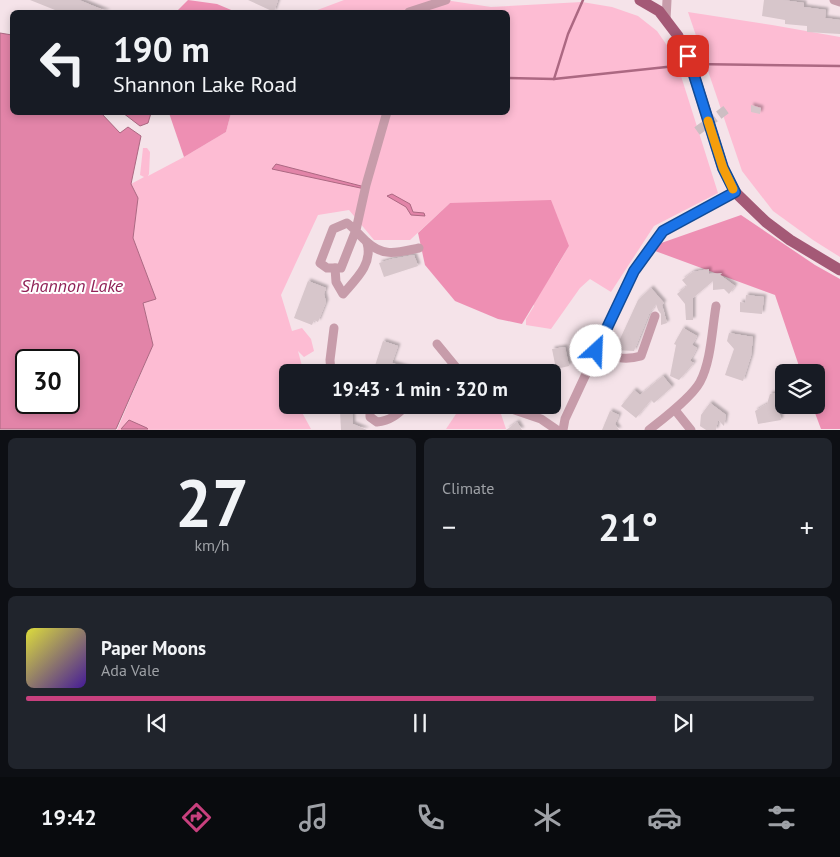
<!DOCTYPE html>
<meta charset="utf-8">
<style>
:root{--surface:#171b24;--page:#20242c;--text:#f1f3f6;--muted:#9ea1a6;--line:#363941;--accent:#c8407e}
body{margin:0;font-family:"PT Sans",sans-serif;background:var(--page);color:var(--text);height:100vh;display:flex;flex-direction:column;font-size:19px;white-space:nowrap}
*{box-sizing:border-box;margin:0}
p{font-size:16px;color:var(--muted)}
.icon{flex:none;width:28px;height:28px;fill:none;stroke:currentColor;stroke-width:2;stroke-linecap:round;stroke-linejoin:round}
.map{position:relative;height:430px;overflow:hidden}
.details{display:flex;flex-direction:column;gap:8px;padding:8px;background:#0d0f14;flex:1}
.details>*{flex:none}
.guide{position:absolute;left:10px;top:10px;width:500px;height:105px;border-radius:8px;box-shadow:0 2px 8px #0003;background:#171b24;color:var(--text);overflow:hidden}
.buttons{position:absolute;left:775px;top:364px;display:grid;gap:10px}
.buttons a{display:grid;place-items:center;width:50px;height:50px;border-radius:8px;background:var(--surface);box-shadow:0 2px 8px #0003;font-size:25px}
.speed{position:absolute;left:15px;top:349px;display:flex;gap:10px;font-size:25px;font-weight:700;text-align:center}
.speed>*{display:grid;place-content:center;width:65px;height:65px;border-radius:50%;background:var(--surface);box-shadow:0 2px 8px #0003;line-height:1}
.speed .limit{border:2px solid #111;border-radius:8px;background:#fff;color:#111}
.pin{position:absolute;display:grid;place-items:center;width:42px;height:42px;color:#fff;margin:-21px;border-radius:10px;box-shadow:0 2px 8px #0006}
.me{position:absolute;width:55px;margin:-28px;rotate:25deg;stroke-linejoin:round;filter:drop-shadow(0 0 4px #0008)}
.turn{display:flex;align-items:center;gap:18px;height:105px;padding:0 20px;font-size:22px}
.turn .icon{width:65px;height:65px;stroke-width:2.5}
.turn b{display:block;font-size:35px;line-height:42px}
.big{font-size:38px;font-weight:700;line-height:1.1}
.details .tile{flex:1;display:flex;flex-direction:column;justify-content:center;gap:8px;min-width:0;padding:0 18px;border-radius:8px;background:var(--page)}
.details .dial{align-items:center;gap:0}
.dial b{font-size:65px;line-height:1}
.song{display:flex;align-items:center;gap:15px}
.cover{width:60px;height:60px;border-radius:8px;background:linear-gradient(135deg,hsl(60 70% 55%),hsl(260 70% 35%))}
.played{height:5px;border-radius:2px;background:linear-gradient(90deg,var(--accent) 80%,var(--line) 80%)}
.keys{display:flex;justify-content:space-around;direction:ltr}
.heat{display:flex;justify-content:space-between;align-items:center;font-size:28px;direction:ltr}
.details .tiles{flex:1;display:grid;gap:8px;grid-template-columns:1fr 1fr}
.tile:last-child{grid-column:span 2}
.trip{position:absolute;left:279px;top:364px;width:282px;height:50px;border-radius:8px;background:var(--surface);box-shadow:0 2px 8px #0003;font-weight:700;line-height:50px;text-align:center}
.tab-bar{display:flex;height:80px;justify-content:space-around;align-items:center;background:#090b0e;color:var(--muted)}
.tab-bar .icon{width:35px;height:35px}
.tab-bar .selected{color:var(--accent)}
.tab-bar b{font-size:22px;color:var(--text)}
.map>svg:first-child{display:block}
.green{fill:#fdbcd3}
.forest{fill:#ee8fb3}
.water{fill:#e284a8;stroke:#ac6882;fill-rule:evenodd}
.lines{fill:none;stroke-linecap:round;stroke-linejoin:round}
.stream{stroke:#ac6882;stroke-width:2.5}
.building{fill:#d7c6cb;filter:url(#shadow)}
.minor-tunnel{stroke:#cdbec3;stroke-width:9;stroke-dasharray:9 4.5;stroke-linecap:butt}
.minor{stroke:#c79caa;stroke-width:9}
.major{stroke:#a45976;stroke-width:11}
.route-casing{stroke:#114b97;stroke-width:12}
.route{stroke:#1a73e8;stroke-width:9}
.slow{stroke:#f59e0b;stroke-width:9}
.labels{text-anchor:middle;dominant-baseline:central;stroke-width:4;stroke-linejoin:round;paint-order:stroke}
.water-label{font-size:18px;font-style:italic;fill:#902257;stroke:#fff}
</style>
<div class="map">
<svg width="840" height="430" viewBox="0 0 840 430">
<defs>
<filter id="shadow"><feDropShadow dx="2.5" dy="-2.5" stdDeviation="1" flood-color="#0004"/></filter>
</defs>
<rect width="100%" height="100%" fill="#f5e3e9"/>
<!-- green -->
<g class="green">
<path d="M344 0H445L491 7 582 2 612 7 638 16 657 31 675 57 718 193 654 226 611 292 590 279 580 288 551 329 526 325V319L534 306 532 302 545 278 555 270 569 246 450 203 410 240H374L349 210 318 215 281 295 292 331 302 328 311 339 314 351 304 357 298 351 302 366 301 372H288V405H298L311 429 117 430 153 345 143 302 156 299 133 238 138 198 131 184 144 177 140 175 143 148H147L150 152 149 174 148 176 184 157 226 132 231 113 508 112V12H312Z"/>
<path d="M688 12 772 25 840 37V257L813 240 773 211 742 171Z"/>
<path d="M462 405 501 414 506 429H446Z"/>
</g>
<!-- forest -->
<g class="forest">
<path d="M188 0 217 4 236 12H176Z"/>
<path d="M169 113V112L231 113 226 132 184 157Z"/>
<path d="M551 200 569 246 522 324 498 319 455 301 425 265 418 233 450 203Z"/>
<path d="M741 215 815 265 840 279V429H821L812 405H816V372H801L775 295 647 248Z"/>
</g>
<!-- water -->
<g class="water">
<path d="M0 33 12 35V112L101 113 120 133 128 127 141 136 131 184 138 198 133 238 156 299 143 303 153 345 116 429H0ZM26 360H69V402H26Z"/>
<path d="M123 113H151L148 123 140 126Z"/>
<path d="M276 164 365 187V189L272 169Z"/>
<path d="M392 194 410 204 413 212 424 213 425 216 411 215 406 207 387 196Z"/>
<path d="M129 420 147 428 148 429H121Z"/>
</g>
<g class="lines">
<!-- stream -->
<g class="stream">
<path d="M693 64 840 66"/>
<path d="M508 78 554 79 685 65"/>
<path d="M554 79 568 34 583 0"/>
</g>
</g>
<!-- building -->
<g class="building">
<path d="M30 0H79L108 12H60Z"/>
<path d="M248 0H278L274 12Z"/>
<path d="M764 0H783L804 3V7L826 10 825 18 840 20V34L807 32V26L785 24V20L762 16Z"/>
<path d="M751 105 761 108 760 114 751 112Z"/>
<path d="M414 255 418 266 384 277 379 263 392 259Z"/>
<path d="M709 269V274L722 273 720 275 735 286 729 294 724 289 713 290V281L693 298V320H686L685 304 677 294 687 286 682 280 693 272Z"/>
<path d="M308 281 326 288 324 294 326 302 318 322 314 320 312 325 294 318Z"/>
<path d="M651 288 664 303 662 305 667 323 661 325V314L658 310 656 304 649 314 634 351 615 350 638 300Z"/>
<path d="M746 295 764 297 762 314 740 312V302L745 303Z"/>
<path d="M683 328 697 336 692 345 697 348 690 361 694 363 679 380 670 376 676 345 674 344Z"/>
<path d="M729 333 753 337 751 356 743 381 725 375 734 349 727 341Z"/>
<path d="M383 341 398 346 392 363 418 371V372H373Z"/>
<path d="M565 347 569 366 556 369 552 349Z"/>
<path d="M663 376 672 387 654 403 651 400 636 418 621 406 634 390 640 395Z"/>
<path d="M776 393 781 420 758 424 755 411 767 404 770 394Z"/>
<path d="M710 403 726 415 724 426 718 420 716 430H706L700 426 701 415Z"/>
<path d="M352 410 353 424 367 430H341L340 411Z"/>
<path d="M610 411 619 415 615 424 619 430H602Z"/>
<path d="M517 422 522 430H506Z"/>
</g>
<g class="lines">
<!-- minor-tunnel -->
<path class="minor-tunnel" d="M697 131 727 109"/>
<!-- minor -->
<g class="minor">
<path d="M834 0 840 2"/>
<path d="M409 12 446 0"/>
<path d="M666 20 667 0"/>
<path d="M387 112 366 185 356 230 341 268H327L320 263 333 229 347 223C355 229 360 236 367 242 384 258 399 252 419 248"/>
<path d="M335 268 336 282 343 294C356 279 373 264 367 243"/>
<path d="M437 344 460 372"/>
<path d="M597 351C613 357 624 361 641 356L655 316"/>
<path d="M331 372 330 360 334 328"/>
<path d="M373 405 370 408V417L377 422C390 421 398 414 407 405"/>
<path d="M500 405 541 419 557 430"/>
<path d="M675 410 691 430"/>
<path d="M563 430 565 419 634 271 663 231 735 192"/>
<path d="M649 430C664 418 692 397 700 382 711 362 712 329 716 306"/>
</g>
<!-- major -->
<path class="major" d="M640 0 659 11 678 36 695 78 723 168 735 192 766 222 790 240 840 270"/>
</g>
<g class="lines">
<defs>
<path id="route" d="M596 351 634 271 663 231 735 192 723 168 688 56"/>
</defs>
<!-- route casing -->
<use href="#route" class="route-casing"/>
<!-- route -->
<use href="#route" class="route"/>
<!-- slow -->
<path class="slow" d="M708 121 723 168 733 189"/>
</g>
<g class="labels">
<!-- water labels -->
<g class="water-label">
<text x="72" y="285">Shannon Lake</text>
</g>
</g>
</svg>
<div class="buttons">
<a><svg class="icon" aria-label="layers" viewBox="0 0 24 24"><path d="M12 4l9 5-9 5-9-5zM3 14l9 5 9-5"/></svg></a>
</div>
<div class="speed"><div class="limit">30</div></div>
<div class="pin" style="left:688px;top:56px;background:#d93025"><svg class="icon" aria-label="arrive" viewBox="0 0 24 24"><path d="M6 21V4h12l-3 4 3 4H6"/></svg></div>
<svg class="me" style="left:596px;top:351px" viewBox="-20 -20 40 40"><circle r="19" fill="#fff"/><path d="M0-13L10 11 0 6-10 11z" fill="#1a73e8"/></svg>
<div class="trip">19:43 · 1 min · 320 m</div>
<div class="guide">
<div class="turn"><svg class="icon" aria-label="left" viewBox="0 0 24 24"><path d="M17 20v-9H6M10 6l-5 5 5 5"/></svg><div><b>190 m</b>Shannon Lake Road</div></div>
</div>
</div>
<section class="details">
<div class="tiles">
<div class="tile dial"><b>27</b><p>km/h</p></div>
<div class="tile"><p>Climate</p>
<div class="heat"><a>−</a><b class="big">21°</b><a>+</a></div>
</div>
<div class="tile">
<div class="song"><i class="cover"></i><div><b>Paper Moons</b><p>Ada Vale</p></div></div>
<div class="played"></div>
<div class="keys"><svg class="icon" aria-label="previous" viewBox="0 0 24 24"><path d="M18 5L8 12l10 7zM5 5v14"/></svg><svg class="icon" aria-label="pause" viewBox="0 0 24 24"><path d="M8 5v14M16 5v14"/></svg><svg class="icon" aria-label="next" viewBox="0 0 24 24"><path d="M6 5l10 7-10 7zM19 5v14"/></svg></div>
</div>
</div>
</section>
<nav class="tab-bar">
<b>19:42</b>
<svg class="icon selected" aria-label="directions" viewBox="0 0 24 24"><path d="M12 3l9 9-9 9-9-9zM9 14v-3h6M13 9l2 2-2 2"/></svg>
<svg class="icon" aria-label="music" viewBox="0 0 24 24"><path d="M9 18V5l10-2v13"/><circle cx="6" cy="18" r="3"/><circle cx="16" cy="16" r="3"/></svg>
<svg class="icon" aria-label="phone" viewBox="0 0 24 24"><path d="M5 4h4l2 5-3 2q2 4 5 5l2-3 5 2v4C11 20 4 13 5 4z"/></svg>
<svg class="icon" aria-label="climate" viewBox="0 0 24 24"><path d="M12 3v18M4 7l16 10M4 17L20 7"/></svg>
<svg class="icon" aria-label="car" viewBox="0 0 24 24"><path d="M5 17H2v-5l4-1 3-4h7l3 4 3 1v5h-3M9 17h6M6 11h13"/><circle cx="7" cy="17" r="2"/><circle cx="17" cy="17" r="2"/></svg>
<svg class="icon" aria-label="filters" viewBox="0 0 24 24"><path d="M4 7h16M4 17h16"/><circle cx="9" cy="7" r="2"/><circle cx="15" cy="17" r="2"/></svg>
</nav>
